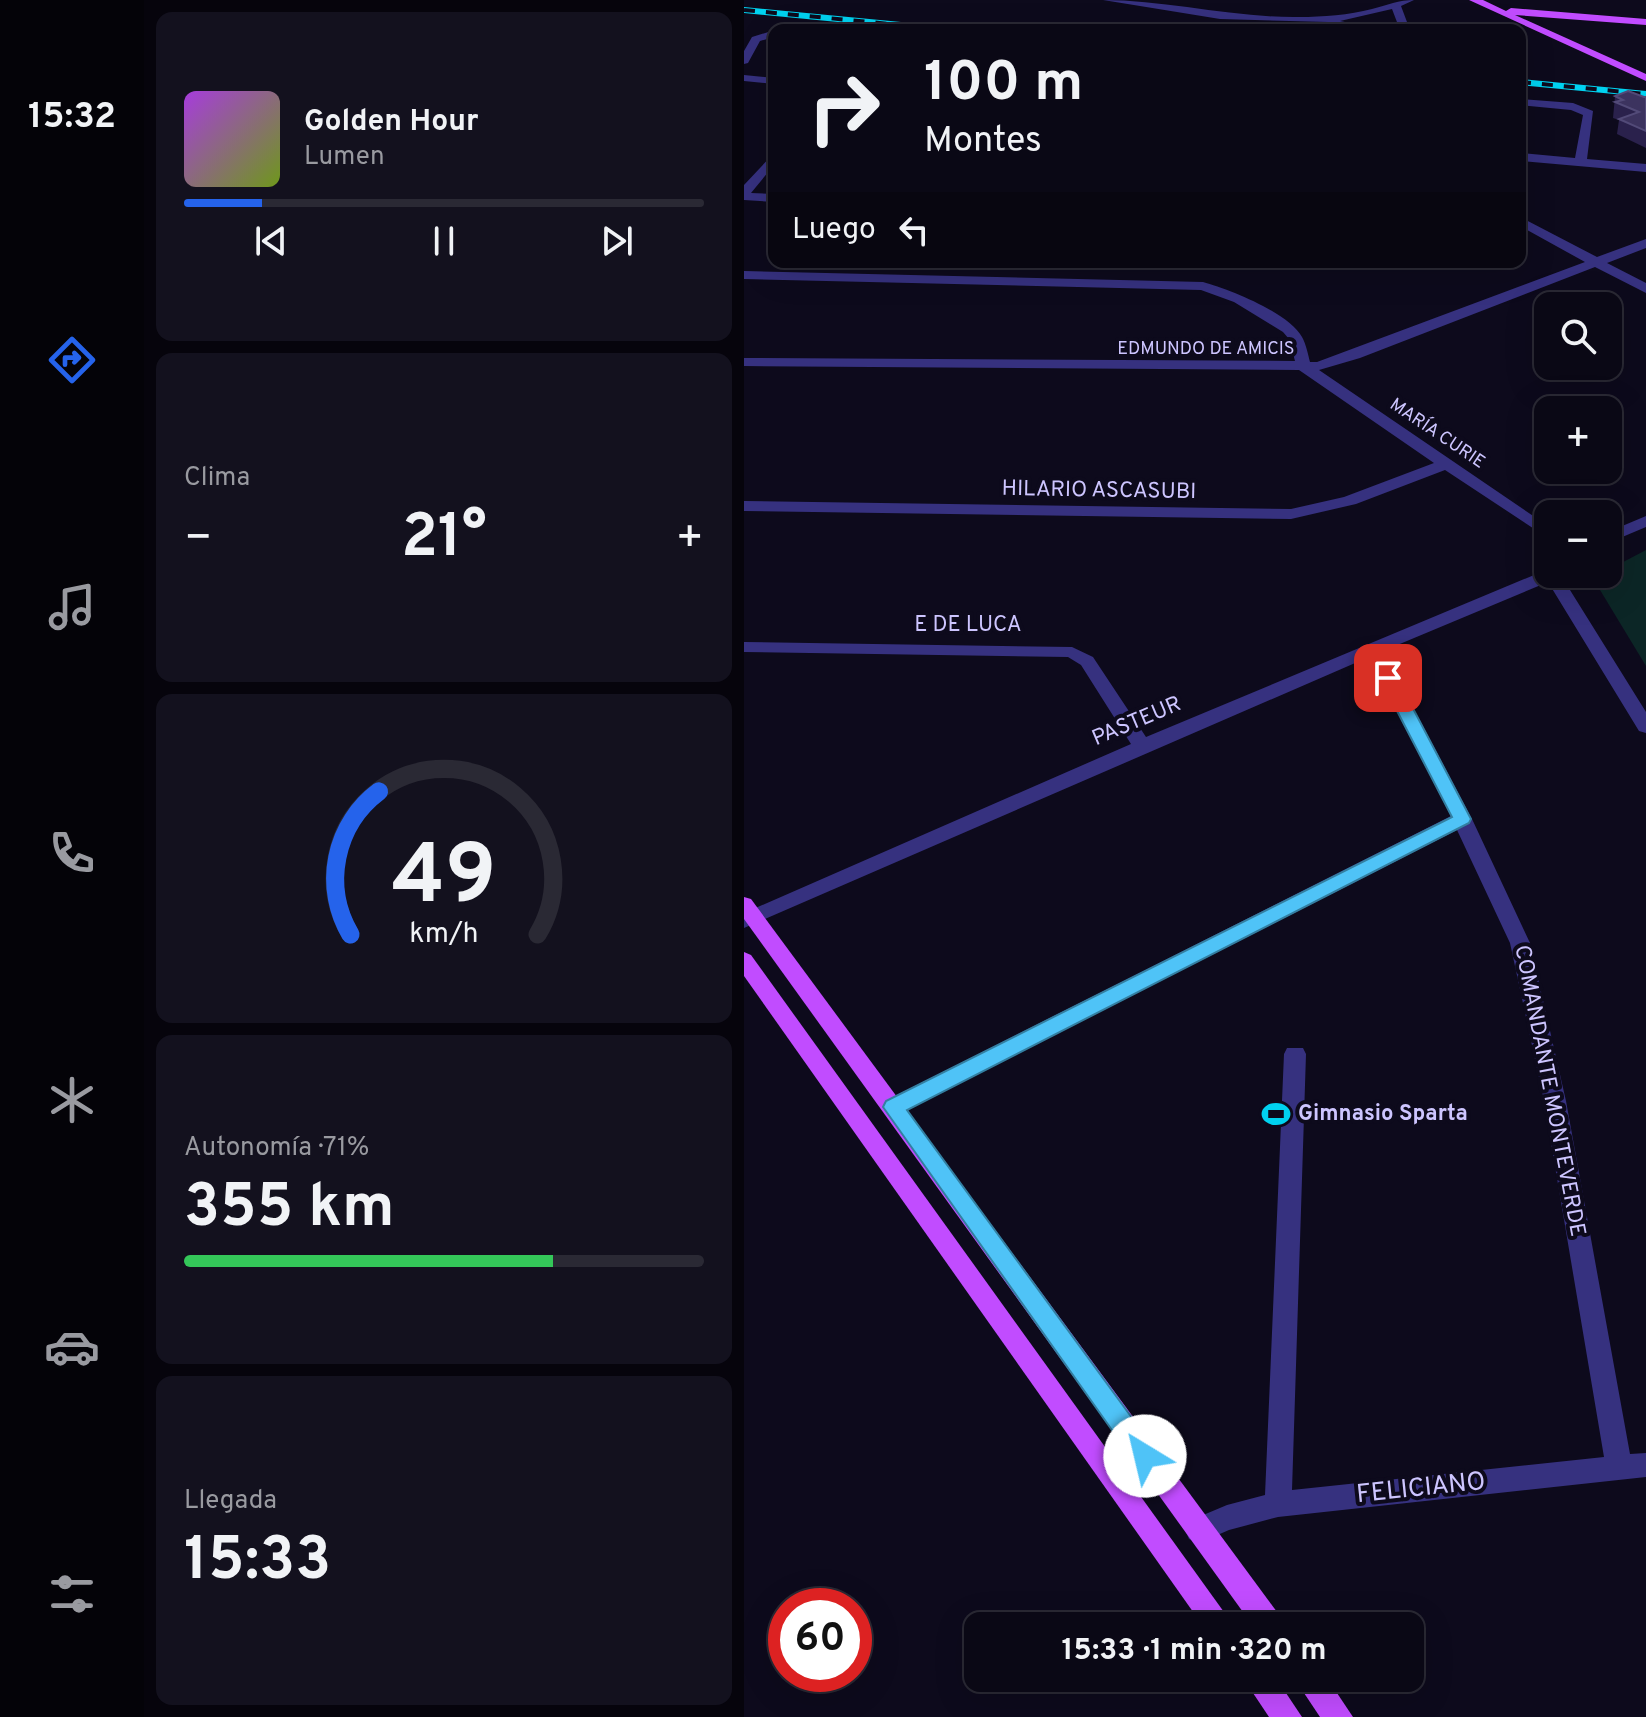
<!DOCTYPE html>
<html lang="es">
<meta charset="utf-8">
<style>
:root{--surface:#0a0815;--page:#13111e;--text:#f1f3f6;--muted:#999aa0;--line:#2a2934;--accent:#2563eb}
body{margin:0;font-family:Overpass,sans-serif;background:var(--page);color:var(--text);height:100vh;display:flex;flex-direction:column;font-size:30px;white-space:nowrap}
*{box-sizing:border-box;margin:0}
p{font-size:26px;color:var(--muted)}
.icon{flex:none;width:44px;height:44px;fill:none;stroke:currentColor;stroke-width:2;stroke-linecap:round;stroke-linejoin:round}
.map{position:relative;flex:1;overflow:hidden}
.details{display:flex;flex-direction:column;gap:12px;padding:12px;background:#06040c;width:600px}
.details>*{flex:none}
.top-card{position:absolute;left:24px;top:24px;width:758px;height:244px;border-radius:16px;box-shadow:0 8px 32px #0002,0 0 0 2px var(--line);background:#0a0815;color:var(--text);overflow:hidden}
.buttons{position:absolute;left:790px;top:292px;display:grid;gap:16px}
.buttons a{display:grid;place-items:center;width:88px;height:88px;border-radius:16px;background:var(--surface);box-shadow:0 8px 32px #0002,0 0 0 2px var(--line);font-size:40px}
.speed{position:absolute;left:24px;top:1588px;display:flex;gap:16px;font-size:40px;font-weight:700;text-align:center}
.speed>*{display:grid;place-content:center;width:104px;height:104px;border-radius:50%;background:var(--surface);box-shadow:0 8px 32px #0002,0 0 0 2px var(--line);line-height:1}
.speed .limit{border:12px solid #d22;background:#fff;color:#111}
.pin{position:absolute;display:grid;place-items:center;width:68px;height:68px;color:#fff;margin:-34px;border-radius:16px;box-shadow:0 4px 12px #0006}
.me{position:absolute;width:88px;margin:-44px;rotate:324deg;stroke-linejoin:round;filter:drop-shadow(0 0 6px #0008)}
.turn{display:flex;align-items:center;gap:28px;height:168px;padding:0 24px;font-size:36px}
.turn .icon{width:104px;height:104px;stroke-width:2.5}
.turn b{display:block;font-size:56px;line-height:68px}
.then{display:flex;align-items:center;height:76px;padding:0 24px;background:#0003;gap:16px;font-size:30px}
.big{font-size:60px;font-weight:700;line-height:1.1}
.details .widget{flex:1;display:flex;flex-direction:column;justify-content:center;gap:12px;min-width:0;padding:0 28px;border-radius:16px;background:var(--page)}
.details .dial{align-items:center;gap:0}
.dial svg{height:208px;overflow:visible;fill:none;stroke:var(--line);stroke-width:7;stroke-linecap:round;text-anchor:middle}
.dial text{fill:var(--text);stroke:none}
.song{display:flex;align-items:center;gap:24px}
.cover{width:96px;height:96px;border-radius:12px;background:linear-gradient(135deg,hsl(280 70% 55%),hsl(80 70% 35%))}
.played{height:8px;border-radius:4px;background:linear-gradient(90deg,var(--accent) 15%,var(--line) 15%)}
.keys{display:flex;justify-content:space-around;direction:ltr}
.heat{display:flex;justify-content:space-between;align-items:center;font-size:44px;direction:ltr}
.charge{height:12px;border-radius:6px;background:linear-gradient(90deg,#34c759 71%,var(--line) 0)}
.trip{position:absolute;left:220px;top:1612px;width:460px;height:80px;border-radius:16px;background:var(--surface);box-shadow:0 8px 32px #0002,0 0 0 2px var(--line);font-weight:700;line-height:80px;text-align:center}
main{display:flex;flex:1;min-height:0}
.menu{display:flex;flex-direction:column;width:144px;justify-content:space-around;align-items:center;background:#040308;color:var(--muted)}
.menu .icon{width:56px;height:56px}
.menu .active{color:var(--accent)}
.menu b{font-size:36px;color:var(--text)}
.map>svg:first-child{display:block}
.green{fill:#0c2626}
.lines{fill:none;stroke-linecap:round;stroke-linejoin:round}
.minor{fill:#36317f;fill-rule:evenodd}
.major{fill:#c14cff;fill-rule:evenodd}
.rail-casing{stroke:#00d2f0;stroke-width:6}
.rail{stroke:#0d0a1c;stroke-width:4;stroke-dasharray:11;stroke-linecap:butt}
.wall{fill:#2a214c}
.building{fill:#3c335f;stroke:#524a78;stroke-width:2}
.route{fill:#4fc3f7;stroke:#337fa1;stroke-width:2}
.labels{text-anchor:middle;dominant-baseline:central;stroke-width:8;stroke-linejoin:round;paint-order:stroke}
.far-street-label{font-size:18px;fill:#cdc5ff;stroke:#0d0a1c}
.street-label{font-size:22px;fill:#cdc5ff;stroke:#0d0a1c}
.poi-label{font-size:22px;font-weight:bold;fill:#cdc5ff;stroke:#0d0a1c;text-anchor:start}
.near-street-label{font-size:26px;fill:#cdc5ff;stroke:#0d0a1c}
</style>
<main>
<nav class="menu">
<b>15:32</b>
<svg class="icon active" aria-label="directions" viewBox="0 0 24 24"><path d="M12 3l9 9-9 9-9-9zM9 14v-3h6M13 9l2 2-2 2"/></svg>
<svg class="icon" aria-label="music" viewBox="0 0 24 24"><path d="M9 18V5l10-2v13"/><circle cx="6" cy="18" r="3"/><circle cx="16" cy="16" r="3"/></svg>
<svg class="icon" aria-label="phone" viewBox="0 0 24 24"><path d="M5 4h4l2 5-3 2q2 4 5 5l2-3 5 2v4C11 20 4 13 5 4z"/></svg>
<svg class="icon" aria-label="climate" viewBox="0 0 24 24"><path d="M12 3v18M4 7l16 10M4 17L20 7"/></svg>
<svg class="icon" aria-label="car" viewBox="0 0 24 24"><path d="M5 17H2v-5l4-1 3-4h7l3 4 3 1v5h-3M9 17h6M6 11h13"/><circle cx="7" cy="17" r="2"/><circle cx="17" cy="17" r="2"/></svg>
<svg class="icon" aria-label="filters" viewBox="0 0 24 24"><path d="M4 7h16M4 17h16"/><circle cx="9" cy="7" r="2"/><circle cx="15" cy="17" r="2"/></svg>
</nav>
<section class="details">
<div class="widget">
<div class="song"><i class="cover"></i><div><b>Golden Hour</b><p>Lumen</p></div></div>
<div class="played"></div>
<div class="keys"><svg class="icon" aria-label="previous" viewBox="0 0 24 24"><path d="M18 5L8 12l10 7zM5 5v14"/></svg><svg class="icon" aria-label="pause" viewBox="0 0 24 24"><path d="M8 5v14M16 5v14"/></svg><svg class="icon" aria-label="next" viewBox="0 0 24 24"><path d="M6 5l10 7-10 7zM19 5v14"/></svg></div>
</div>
<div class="widget"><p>Clima</p>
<div class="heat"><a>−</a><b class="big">21°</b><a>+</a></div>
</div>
<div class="widget dial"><svg viewBox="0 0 100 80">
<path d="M14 69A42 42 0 1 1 86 69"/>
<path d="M14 69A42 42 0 0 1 25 14" stroke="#2563eb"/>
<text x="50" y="56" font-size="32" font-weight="700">49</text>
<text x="50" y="72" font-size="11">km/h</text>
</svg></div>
<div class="widget"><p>Autonomía · 71%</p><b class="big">355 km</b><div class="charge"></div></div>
<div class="widget"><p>Llegada</p><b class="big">15:33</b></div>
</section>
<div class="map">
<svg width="902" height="1717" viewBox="0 0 902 1717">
<rect width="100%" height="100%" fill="#0d0a1c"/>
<!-- green -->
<path class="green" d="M902 550V666L853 585 864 570Z"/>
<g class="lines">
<!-- minor -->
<g class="minor">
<path d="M359 0C424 0 489 18 555 17 579 17 605 15 628 9 643 5 655 0 670 0L657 6 666 30H656L648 9 596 21 641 30 585 25 584 22 476 19Z"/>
<path d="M31 30 30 37 16 41 4 63 0 64V51L8 37Z"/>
<path d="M0 75 30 78V84L0 81Z"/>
<path d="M776 99 829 103 849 111 843 159 902 164V172L776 161V153L831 158 839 115 827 110 776 105Z"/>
<path d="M30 153V165L7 193 30 194V202L0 200V185Z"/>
<path d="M776 217 853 257 902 239V248L863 263 902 283V293L851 267 616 358 575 370 804 526V538L701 470 612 504 547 519 0 511V501L547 509 600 497 690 463 555 370 0 366V358L551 361 545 339 539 332 490 302 457 290 0 279V271L459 282C485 289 545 313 558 337 562 344 564 354 566 362H573L841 262 776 226Z"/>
<path d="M565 262H579L571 268 566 267Z"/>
<path d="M902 516V527L864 543V532Z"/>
<path d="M802 570 804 574H816L902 712V733L895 731 804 582 639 651 728 819 786 943 822 1101 886 1454 902 1453V1477L534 1517 485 1530 455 1543 445 1539 441 1530 445 1521 483 1505 521 1495 540 1054 543 1048H559L562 1054 548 1490 860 1457 800 1101 766 943 713 830 157 1113 149 1116 141 1113 138 1107 141 1101 707 816 625 657 0 928V913L387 744 337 665 324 657 0 652V642L328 647 349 657 402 737Z"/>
</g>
<!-- major -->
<g class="major">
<path d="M725 0H739L762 11 767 8 902 19V25L771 15 902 74V81Z"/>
<path d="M0 897 7 899 536 1616 540 1626H509L0 919Z"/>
<path d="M0 952 7 955 490 1626H459L0 976Z"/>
<path d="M499 1678H532L558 1717H525Z"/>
<path d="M550 1678H583L609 1717H576Z"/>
</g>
<defs>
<g id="rail">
<path d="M0 10 209 30"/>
<path d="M776 82 902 94"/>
</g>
</defs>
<!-- rail casing -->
<use href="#rail" class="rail-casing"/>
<!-- rail -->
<use href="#rail" class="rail"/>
</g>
<!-- wall -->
<path class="wall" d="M871 96 902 97V148L873 134 875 120 869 118Z"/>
<!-- building -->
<path class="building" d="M884 91 900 97H902V131L875 119 895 112 871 102 879 100 871 96Z"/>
<!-- route -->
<path class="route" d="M644 673 653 678 727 819 725 823 163 1110 410 1448 413 1456 410 1464 401 1467 392 1464 139 1107 142 1101 708 817 636 678Z"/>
<!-- icons -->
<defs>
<symbol id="stadium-bare" viewBox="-9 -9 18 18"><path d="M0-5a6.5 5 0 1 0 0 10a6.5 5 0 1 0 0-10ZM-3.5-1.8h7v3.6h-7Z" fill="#00d2f0" stroke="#0d0a1c" stroke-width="2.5" paint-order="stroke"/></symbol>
</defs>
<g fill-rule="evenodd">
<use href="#stadium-bare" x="512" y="1094" width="40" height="40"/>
</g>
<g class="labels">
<!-- far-street labels -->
<g class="far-street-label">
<text x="462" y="349">EDMUNDO DE AMICIS</text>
<text transform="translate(693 434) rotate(34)">MARÍA CURIE</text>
</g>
<!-- street labels -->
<g class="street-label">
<text transform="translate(355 491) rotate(1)">HILARIO ASCASUBI</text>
<text x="224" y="625">E DE LUCA</text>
<text transform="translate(393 722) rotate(-23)">PASTEUR</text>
<text transform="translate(805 1091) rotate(79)">COMANDANTE MONTEVERDE</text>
</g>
<!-- poi labels -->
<g class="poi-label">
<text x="554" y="1114">Gimnasio Sparta</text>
</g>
<!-- near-street labels -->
<g class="near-street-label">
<text transform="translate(677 1489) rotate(-6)">FELICIANO</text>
</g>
</g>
</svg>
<div class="buttons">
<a><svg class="icon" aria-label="search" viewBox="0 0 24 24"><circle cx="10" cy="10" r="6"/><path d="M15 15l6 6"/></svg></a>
<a>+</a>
<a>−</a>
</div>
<div class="speed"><div class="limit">60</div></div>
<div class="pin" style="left:644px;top:678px;background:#d93025"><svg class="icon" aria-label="arrive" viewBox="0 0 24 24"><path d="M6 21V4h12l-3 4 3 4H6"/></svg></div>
<svg class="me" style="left:401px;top:1456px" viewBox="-20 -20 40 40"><circle r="19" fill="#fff"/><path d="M0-13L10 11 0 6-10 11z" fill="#4fc3f7"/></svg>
<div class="trip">15:33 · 1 min · 320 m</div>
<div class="top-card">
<div class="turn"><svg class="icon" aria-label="right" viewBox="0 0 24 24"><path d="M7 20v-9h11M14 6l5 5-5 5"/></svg><div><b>100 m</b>Montes</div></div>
<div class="then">Luego<svg class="icon" aria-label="left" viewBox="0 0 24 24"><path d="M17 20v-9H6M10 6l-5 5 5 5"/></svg></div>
</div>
</div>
</main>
